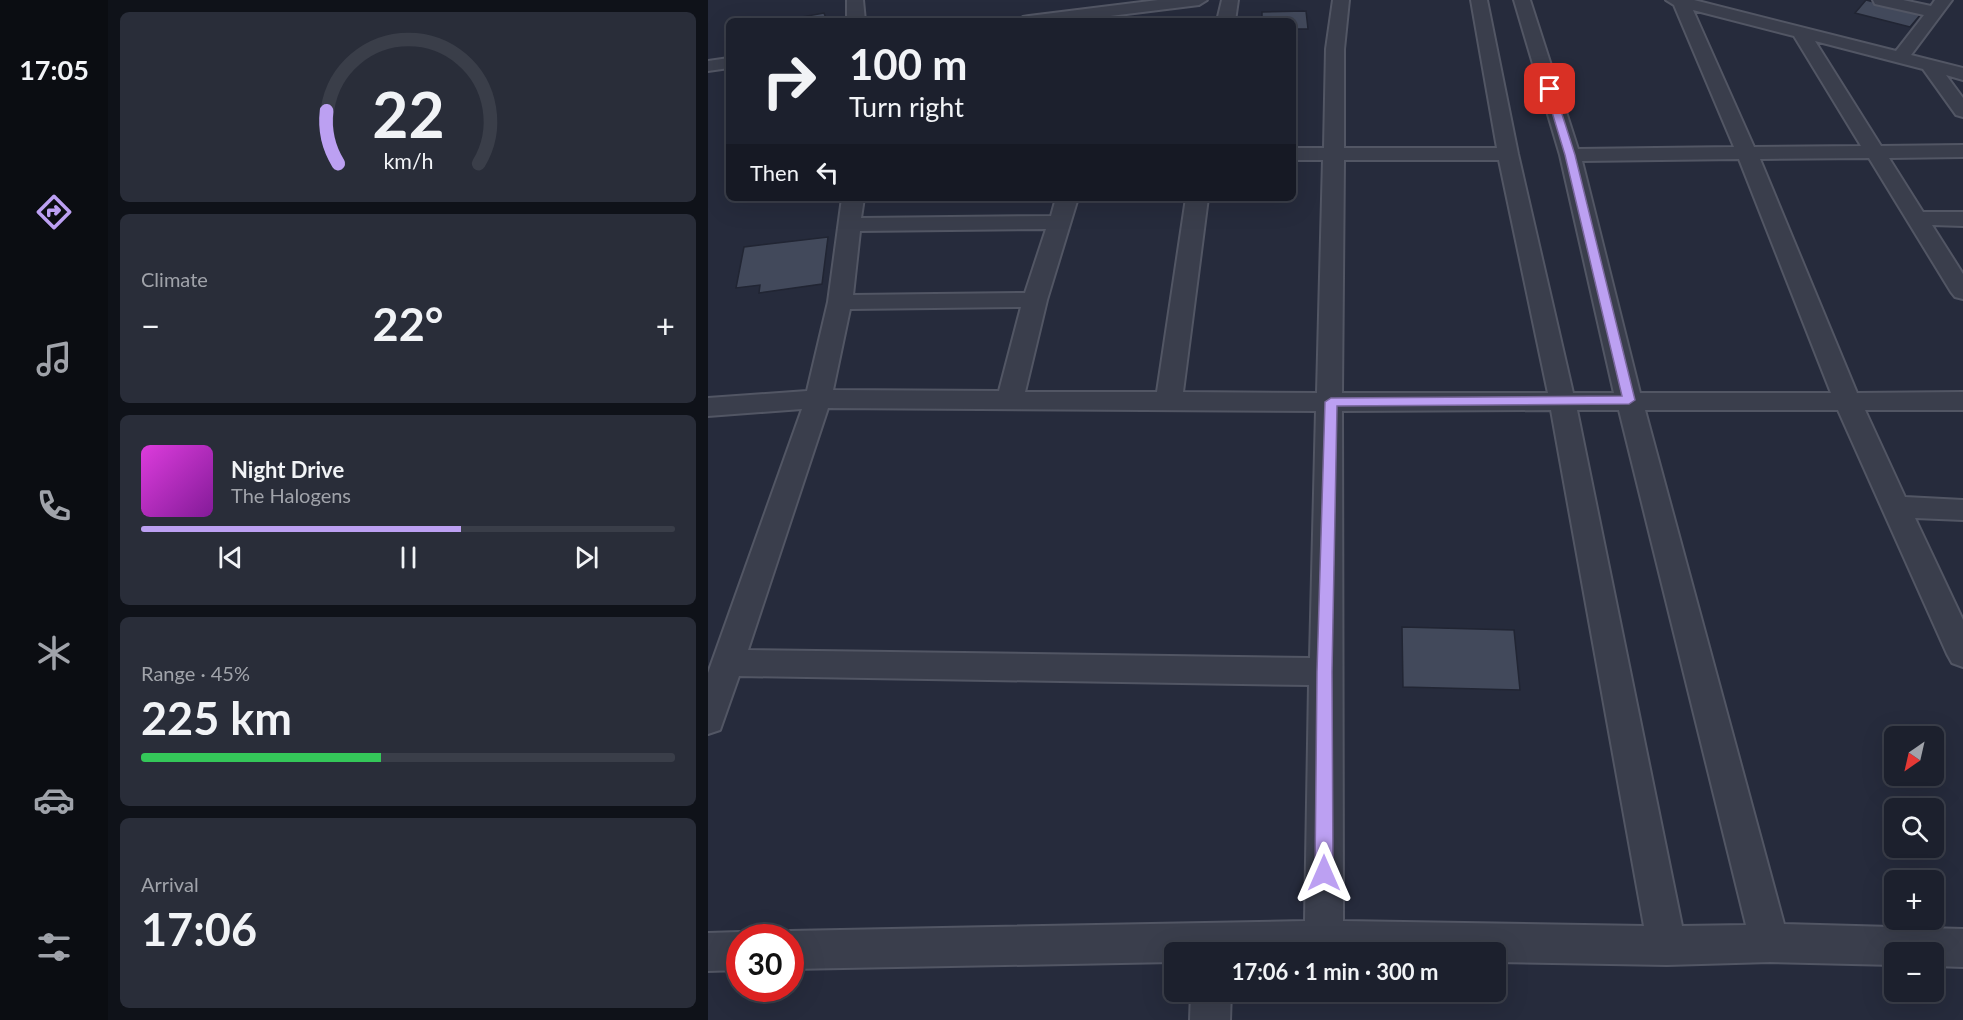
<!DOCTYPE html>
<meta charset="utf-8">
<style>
:root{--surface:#1c202d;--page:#292d39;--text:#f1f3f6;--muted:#a0a3aa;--line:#3a3e49;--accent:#bca0f2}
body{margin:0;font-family:Lato,sans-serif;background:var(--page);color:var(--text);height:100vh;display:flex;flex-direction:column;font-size:22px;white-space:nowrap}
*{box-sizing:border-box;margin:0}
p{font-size:20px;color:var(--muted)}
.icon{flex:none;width:33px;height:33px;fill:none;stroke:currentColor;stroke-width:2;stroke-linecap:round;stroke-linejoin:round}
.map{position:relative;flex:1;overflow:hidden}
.drawer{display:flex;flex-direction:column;gap:12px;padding:12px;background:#0f1219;width:600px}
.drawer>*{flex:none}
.banner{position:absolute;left:18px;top:18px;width:570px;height:183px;border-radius:9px;box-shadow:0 6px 24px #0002,0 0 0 2px var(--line);background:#1c202d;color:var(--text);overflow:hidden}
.needle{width:39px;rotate:214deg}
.tools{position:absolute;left:1176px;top:726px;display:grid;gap:12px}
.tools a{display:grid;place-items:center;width:60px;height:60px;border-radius:9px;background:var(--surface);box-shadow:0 6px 24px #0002,0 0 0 2px var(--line);font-size:30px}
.speed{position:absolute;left:18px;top:924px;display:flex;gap:12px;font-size:30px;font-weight:700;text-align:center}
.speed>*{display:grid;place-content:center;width:78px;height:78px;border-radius:50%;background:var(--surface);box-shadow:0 6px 24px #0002,0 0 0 2px var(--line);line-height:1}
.speed .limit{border:9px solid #d22;background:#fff;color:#111}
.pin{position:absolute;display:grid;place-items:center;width:51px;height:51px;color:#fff;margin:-26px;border-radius:12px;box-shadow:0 3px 9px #0006}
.me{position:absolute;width:66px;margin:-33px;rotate:0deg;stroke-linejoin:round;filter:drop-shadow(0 0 4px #0008)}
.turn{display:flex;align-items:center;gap:21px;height:126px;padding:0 24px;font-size:27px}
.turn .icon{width:78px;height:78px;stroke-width:2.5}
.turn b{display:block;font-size:42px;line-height:51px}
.then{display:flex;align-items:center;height:57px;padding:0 24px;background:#0003;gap:12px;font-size:22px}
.big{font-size:45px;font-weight:700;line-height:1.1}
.drawer .card{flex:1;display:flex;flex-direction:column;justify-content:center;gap:9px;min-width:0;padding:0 21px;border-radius:9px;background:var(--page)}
.drawer .dial{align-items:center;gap:0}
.dial svg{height:156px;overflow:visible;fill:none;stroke:var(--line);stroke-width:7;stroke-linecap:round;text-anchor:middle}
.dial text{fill:var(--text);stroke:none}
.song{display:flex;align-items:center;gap:18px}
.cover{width:72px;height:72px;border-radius:9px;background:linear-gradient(135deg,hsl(300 70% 55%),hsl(290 70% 35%))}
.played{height:6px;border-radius:3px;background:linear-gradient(90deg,var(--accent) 60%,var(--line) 60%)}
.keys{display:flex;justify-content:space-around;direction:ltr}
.heat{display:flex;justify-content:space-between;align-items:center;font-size:33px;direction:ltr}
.charge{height:9px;border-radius:4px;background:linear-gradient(90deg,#34c759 45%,var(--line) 0)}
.trip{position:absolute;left:456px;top:942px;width:342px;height:60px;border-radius:9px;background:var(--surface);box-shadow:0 6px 24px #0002,0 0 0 2px var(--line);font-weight:700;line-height:60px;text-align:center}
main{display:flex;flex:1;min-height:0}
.dock{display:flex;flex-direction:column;width:108px;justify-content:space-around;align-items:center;background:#0b0d12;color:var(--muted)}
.dock .icon{width:42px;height:42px}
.dock .active{color:var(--accent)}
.dock b{font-size:27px;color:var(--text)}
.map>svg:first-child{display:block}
.building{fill:#42495b;stroke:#212533;stroke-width:1.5}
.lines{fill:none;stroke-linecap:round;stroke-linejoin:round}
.minor-casing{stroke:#525664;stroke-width:4}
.minor{fill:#3a3e4c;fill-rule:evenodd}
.route{fill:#bca0f2;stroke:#7a689d;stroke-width:1.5}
</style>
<main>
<nav class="dock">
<b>17:05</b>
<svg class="icon active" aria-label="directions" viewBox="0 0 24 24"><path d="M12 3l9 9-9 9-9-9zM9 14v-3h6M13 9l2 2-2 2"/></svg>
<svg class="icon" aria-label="music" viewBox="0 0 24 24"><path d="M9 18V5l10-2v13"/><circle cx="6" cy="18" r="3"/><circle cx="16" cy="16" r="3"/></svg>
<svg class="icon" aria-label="phone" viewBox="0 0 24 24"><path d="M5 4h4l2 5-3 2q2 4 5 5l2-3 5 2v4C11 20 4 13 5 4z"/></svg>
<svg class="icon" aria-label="climate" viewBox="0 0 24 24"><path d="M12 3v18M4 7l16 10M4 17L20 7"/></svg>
<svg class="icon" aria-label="car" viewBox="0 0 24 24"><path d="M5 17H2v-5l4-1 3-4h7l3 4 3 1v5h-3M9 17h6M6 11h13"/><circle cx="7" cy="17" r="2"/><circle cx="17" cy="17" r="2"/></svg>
<svg class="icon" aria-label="filters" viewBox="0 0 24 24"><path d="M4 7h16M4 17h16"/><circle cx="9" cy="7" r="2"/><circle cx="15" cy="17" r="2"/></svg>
</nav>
<section class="drawer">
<div class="card dial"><svg viewBox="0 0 100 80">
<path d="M14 69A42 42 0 1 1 86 69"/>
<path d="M14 69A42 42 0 0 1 8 42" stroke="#bca0f2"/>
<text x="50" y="56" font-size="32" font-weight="700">22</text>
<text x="50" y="72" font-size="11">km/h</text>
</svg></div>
<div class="card"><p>Climate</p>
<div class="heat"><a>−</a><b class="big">22°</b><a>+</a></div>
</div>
<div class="card">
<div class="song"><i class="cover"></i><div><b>Night Drive</b><p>The Halogens</p></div></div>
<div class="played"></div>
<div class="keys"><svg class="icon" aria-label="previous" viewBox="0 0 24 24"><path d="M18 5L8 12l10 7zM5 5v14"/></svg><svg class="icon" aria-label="pause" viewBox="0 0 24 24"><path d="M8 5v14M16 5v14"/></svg><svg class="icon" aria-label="next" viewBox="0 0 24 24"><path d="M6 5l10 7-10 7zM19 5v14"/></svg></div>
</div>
<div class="card"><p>Range · 45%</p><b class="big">225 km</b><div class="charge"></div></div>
<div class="card"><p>Arrival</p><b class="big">17:06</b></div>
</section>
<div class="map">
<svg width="1255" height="1020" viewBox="0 0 1255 1020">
<rect width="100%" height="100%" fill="#262b3c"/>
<!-- building -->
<g class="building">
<path d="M1158 0 1213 14 1202 27 1147 13Z"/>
<path d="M598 11 600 29H585V21H554V12Z"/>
<path d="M116 13 119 21 77 20Z"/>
<path d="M120 237 114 284 51 293 52 285 28 288 36 247Z"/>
<path d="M694 627 806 630 812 690 695 687Z"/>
</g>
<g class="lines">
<defs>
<g id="minor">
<path d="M139 0H155L157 21H139Z"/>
<path d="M450 0H499L491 5 362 21H312L315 17 321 16Z"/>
<path d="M514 0H530L527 21H509Z"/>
<path d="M625 0H641L636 49V148H789L763 0H779L810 154 865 393H906L852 155 806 0H822L870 149 1026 147 966 5 958 0H986L1188 51 1216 15 1167 4 1165 0H1195L1223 6 1227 0H1244L1203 55 1255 68V80L1238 75 1255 98V117L1248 115 1215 69 1107 41 1173 146 1255 145V157L1181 158 1215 212H1255V226L1224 225 1255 274V299L1247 297 1243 292 1161 158 1052 159 1149 393 1255 392V410H1157L1197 497 1255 500V520L1207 518 1255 620V667L1244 663 1239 654 1130 410H937L1076 924 1255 929V967L1226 966V952H1186V965L1062 962 959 965 788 962V952H466V962L82 969V938H68L82 931 597 921 601 685 31 676 12 730 0 734V673L94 409 0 416V398L99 391 120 302 134 198H156L153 218 343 216 348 198H370L339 300 317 392H449L478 198H500L475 392 609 393 615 160H585V148H616L618 49ZM985 10 1086 36 1153 146 1046 147ZM1031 159 1123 393H932L874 161ZM636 160H791L840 393H634ZM338 229 317 293 145 295 152 231ZM313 307 291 391 125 390 142 309ZM120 408 608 411 602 658 40 650ZM843 410 936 926 635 921 634 411ZM869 410H911L1038 925 974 926Z"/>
<path d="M21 58V68L0 71V61Z"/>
<path d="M32 932 46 938H32V970L0 971V933Z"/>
<path d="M483 992H523L522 1020H482Z"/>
</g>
</defs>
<!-- minor casing -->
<use href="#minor" class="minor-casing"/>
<!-- minor -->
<use href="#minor" class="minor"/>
</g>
<!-- route -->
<path class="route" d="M842 86 846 89 867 155 927 400 921 404 629 406 624 672 625 873 622 879 616 882 610 879 607 873 609 672 617 402 623 398 914 396 857 155 837 89Z"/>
</svg>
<div class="tools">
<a><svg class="needle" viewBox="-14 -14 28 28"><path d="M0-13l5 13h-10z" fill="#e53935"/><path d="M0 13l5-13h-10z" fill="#a0a3aa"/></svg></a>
<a><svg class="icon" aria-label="search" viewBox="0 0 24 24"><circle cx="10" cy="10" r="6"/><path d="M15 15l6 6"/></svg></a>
<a>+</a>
<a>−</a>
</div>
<div class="speed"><div class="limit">30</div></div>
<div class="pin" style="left:842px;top:89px;background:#d93025"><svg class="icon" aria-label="arrive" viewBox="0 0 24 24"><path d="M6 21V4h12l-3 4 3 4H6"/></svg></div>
<svg class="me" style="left:616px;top:873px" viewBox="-20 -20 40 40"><path d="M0-17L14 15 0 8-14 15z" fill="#bca0f2" stroke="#fff" stroke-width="4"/></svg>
<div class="trip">17:06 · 1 min · 300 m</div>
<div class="banner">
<div class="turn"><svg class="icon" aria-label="right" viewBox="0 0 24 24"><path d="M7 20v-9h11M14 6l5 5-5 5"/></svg><div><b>100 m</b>Turn right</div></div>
<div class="then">Then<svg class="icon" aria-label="left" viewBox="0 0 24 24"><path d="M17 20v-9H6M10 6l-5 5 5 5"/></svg></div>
</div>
</div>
</main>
